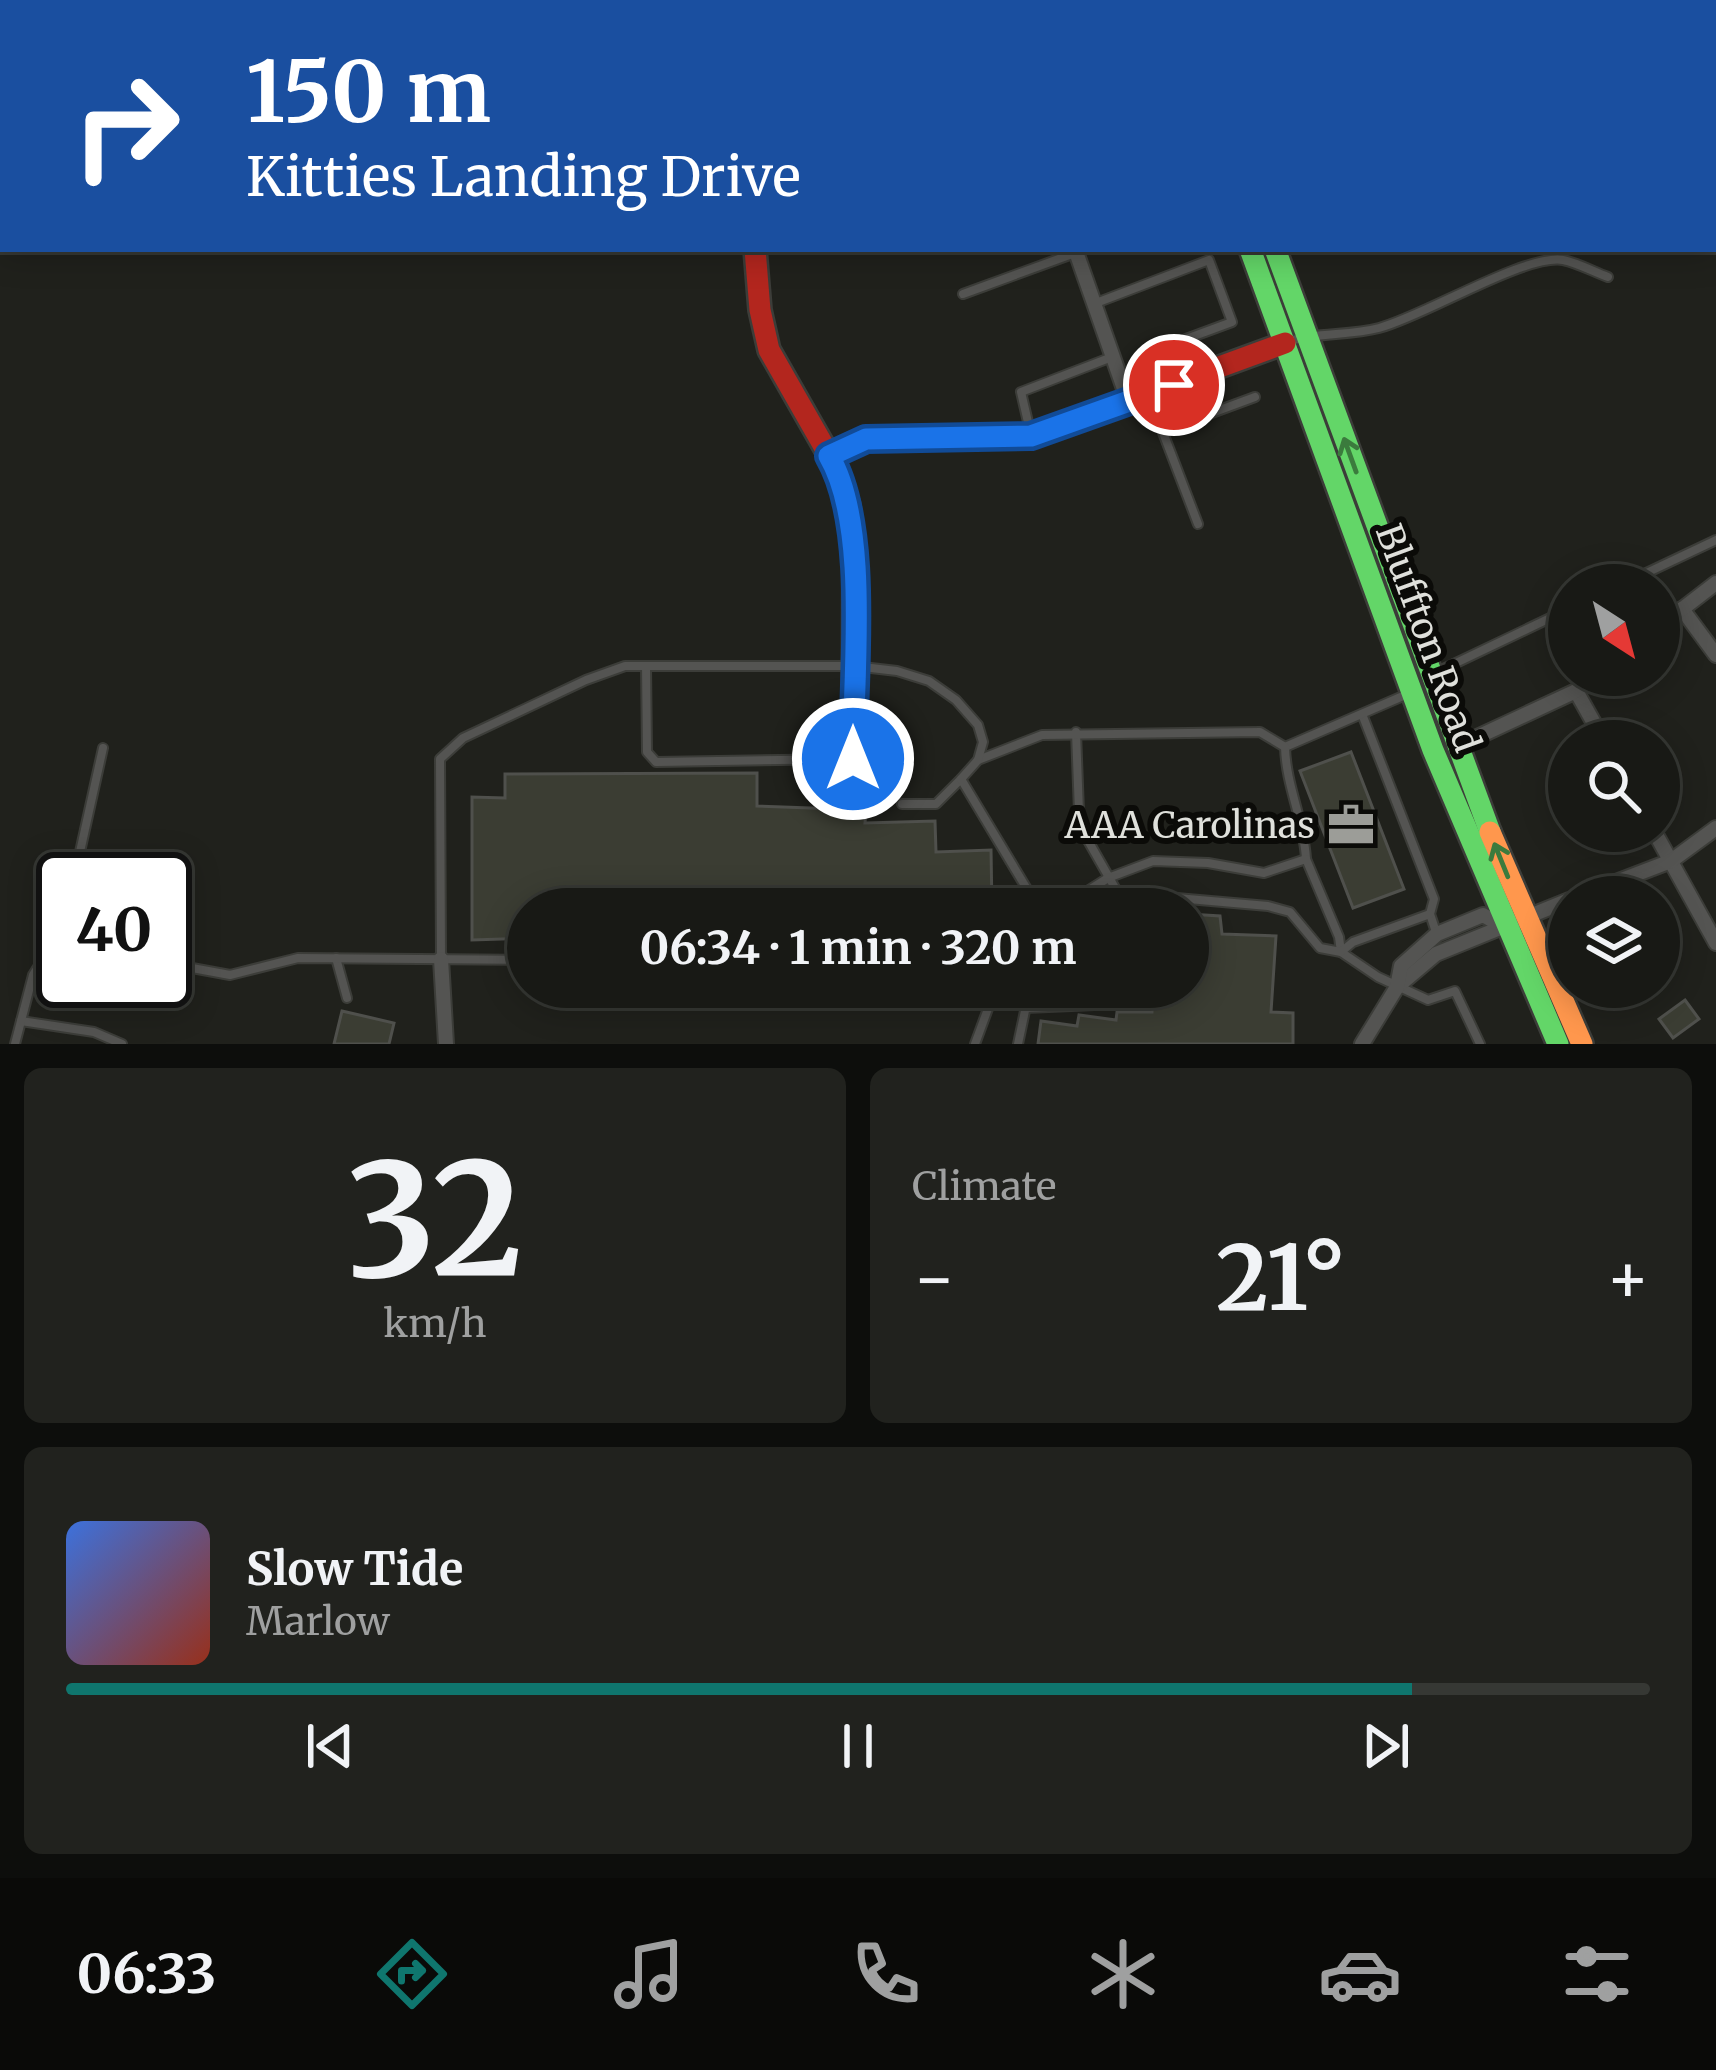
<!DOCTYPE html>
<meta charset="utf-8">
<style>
:root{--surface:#181915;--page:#21221e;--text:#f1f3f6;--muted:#9fa0a0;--line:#363834;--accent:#0f766e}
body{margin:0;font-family:Merriweather,serif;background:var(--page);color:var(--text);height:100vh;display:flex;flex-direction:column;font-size:45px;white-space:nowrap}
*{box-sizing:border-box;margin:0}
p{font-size:39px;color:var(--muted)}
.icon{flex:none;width:66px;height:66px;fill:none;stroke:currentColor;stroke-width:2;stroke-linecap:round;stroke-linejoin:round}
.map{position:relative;height:1044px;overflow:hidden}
.side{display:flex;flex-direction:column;gap:24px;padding:24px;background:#0d0e0c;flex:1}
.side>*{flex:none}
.hud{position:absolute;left:0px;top:0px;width:1716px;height:252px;box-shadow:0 6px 30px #0003,0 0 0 3px var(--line);background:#1a4fa0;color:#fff;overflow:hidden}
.needle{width:78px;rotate:144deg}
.fabs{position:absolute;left:1548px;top:564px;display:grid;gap:24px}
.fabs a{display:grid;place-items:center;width:132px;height:132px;border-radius:50%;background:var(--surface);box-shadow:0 6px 30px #0003,0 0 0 3px var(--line);font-size:60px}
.speed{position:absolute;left:36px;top:852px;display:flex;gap:24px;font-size:60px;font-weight:700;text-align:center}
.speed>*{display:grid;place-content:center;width:156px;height:156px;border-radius:50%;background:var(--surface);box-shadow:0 6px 30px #0003,0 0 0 3px var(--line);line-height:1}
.speed .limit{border:6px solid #111;border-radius:18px;background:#fff;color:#111}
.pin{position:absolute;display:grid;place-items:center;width:102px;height:102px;color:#fff;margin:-51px;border:6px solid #fff;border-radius:50%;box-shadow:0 3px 12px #0007}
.me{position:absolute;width:132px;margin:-66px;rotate:0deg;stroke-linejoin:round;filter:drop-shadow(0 0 9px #0008)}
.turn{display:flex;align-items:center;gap:42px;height:252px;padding:0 48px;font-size:54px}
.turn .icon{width:156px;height:156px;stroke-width:2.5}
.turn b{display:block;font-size:84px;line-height:102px}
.big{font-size:90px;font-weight:700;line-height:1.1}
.side .tile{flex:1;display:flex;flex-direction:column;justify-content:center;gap:18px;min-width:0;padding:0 42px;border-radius:18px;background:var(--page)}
.side .dial{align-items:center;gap:0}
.dial b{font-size:156px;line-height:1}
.song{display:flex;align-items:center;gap:36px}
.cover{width:144px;height:144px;border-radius:18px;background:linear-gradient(135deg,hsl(220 70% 55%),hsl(10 70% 35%))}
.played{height:12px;border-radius:6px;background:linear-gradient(90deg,var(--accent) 85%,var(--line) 85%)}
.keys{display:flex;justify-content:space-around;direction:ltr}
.heat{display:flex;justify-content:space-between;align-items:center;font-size:66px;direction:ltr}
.side .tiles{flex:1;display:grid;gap:24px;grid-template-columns:1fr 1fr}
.tile:last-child{grid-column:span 2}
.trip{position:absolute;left:507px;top:888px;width:702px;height:120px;border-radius:60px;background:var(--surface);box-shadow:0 6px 30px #0003,0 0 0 3px var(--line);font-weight:700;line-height:120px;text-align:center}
.tab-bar{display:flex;height:192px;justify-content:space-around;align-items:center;background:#0a0a08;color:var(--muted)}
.tab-bar .icon{width:84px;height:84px}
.tab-bar .current{color:var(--accent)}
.tab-bar b{font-size:54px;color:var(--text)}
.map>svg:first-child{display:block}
.building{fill:#3b3d33;stroke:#4f504c;stroke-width:3}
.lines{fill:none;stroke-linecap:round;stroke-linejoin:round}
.lane-casing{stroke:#3c3d39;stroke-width:12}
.street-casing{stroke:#3c3d39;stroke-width:18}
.fast-casing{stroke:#3c3d39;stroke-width:26}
.slow-casing{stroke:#3c3d39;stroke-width:26}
.jam-casing{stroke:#3c3d39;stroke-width:26}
.lane{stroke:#545452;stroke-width:8}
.street{stroke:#545452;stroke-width:14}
.fast{stroke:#63d668;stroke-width:21}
.slow{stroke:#ff974d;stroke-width:21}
.jam{stroke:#b3261e;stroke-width:21}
.oneway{stroke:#3b7b3d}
.route-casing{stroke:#114b97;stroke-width:30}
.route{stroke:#1a73e8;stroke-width:21}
.labels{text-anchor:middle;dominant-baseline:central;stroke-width:12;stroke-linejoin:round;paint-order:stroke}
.street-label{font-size:36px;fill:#dfe0db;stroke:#0b0b08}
.poi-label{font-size:36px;fill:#dfe0db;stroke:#0b0b08;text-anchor:end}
</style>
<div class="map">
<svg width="1716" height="1044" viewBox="0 0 1716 1044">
<rect width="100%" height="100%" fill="#20211c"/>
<!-- building -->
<g class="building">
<path d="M1351 752 1404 889 1353 908 1300 771Z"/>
<path d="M757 773V806L866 810 865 823 935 821 936 852 991 850 992 909H528V938L472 940V797L505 798V774Z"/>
<path d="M1188 914 1220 916 1222 934 1276 936 1271 1012 1293 1013V1044H1038L1041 1021 1077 1026 1079 1015 1116 1020 1117 1012H1152L1153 987H1188Z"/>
<path d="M1685 1000 1699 1019 1673 1038 1659 1019Z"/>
<path d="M342 1011 394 1023 389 1044H334Z"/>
</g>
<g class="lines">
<defs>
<g id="lane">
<path d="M21 0 22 3"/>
<path d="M79 0 80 3"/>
<path d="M855 0 856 3"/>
<path d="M1111 0 1112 3"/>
<path d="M1249 0 1250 3"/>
<path d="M1653 0 1654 3"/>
<path d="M400 3 407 0"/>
<path d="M1312 3 1322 0"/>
<path d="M1713 106 1716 108"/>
<path d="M963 294 1075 253"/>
<path d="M1096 303 1209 260 1232 322 1186 339 1197 369"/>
<path d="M1286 342C1316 332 1348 336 1379 328 1425 316 1524 254 1563 260 1578 263 1594 272 1608 277"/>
<path d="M1149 396 1198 524"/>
<path d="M1163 431 1255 397"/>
<path d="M1031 435 1021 392 1112 357"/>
<path d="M1621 585 1716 540"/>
<path d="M646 666 647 752 656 762 849 759"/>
<path d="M1435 673 1569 609"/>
<path d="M1362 714 1434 899 1430 914 1436 932"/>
<path d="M1076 732 1079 812 1086 837 1127 909"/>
<path d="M1285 747 1410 693"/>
<path d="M1285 747C1286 786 1304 820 1306 859"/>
<path d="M978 760 1042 735 1260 732 1285 747"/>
<path d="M902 804H936L961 779"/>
<path d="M74 879 103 748"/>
<path d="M1059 909 1108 878 1153 861 1208 863 1264 873 1306 859 1339 937 1341 952 1378 977 1428 1000 1455 991 1480 1044"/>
<path d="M1123 909 1154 896 1268 906 1290 912 1320 948 1341 952 1353 942 1430 914"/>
<path d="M336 958 347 998"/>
<path d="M441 959 440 759 463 738 586 680 625 666H854L897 671 929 681 956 700 978 725 983 742 978 760 961 779 1039 909"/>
<path d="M165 963 230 975 298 958 528 960"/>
<path d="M1026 1008 1117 1004 1135 999 1143 987"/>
<path d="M21 1021 94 1032 122 1044"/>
<path d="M15 1044 33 975 63 928"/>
<path d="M975 1044 996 987"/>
<path d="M1018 1044 1030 987"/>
</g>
<g id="street">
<path d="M634 0 635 3"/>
<path d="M988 0 989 3"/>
<path d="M1474 0 1476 3"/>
<path d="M1563 3 1570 0"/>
<path d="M0 144 3 145"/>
<path d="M1075 249 1129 403"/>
<path d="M1682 609 1716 655"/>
<path d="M1659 627 1716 583"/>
<path d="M1576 691 1604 741"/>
<path d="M1458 746 1576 691 1597 675"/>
<path d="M1654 831 1716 943"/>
<path d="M1577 897 1671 861 1716 828"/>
<path d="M441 959 446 1044"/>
<path d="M1397 987 1436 954 1569 900"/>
<path d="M1362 1044 1397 987 1401 966 1437 934 1483 915 1502 926"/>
</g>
<g id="fast">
<path d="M1186 0 1187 3"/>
<path d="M1250 249 1433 750 1558 1044"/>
<path d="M1275 249 1490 832"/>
</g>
<g id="slow">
<path d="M1164 0 1165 3"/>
<path d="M1490 832 1582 1044"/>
</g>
<g id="jam">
<path d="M755 249 760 310 769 350 838 471 849 506 854 555 853 768"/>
<path d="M829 456 866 439 1031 436 1285 343"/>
</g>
</defs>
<!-- lane casing -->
<use href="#lane" class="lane-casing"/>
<!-- street casing -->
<use href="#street" class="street-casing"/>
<!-- fast casing -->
<use href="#fast" class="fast-casing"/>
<!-- slow casing -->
<use href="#slow" class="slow-casing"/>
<!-- jam casing -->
<use href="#jam" class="jam-casing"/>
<!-- lane -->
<use href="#lane" class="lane"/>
<!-- street -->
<use href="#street" class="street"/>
<!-- fast -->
<use href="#fast" class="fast"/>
<!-- slow -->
<use href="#slow" class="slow"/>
<!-- jam -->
<use href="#jam" class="jam"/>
</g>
<!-- one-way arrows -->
<defs><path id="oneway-shaft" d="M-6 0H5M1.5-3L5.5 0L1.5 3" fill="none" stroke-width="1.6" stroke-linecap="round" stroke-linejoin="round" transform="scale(3)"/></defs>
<g class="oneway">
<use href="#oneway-shaft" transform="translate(1350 455) rotate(-110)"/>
<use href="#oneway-shaft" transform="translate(1501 860) rotate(-112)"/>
</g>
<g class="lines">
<defs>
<path id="route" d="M853 759C853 675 870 526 829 456L866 439 1031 436 1174 385"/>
</defs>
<!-- route casing -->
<use href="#route" class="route-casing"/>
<!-- route -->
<use href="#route" class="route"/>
</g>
<!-- icons -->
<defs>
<symbol id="office-bare" viewBox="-9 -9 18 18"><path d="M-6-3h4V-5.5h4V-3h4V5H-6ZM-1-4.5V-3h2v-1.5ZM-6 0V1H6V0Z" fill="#9c9d98" stroke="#0b0b08" stroke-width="2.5" paint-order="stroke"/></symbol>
</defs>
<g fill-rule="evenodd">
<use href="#office-bare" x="1318" y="792" width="66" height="66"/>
</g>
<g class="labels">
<!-- street labels -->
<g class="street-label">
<text transform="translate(1428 638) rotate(70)">Bluffton Road</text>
</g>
<!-- poi labels -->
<g class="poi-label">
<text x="1315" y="825">AAA Carolinas</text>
</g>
</g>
</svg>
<div class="fabs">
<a><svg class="needle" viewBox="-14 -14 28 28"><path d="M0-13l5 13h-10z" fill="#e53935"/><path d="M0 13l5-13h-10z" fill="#9fa0a0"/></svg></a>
<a><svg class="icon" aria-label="search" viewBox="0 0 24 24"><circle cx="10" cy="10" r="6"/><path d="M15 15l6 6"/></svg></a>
<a><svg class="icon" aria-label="layers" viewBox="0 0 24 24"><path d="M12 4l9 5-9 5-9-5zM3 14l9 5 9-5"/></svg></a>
</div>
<div class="speed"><div class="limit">40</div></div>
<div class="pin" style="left:1174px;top:385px;background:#d93025"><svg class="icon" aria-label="arrive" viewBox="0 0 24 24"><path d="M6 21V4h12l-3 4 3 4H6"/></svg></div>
<svg class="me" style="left:853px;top:759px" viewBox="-20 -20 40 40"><circle r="17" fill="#1a73e8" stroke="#fff" stroke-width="3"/><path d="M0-11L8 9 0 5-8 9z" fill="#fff"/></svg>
<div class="trip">06:34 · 1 min · 320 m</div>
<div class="hud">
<div class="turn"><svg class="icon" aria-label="right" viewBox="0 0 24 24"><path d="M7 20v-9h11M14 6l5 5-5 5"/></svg><div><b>150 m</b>Kitties Landing Drive</div></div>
</div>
</div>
<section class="side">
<div class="tiles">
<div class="tile dial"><b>32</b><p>km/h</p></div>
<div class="tile"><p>Climate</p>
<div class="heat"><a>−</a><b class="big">21°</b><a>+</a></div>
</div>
<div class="tile">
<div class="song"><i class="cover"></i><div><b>Slow Tide</b><p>Marlow</p></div></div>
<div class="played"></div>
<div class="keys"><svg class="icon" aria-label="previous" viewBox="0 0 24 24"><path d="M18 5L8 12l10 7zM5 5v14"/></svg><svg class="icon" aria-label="pause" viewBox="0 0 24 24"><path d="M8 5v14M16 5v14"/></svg><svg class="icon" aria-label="next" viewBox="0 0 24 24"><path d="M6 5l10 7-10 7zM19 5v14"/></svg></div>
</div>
</div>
</section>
<nav class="tab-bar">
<b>06:33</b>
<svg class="icon current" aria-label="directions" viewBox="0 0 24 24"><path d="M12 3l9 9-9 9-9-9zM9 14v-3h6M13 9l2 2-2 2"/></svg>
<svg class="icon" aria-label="music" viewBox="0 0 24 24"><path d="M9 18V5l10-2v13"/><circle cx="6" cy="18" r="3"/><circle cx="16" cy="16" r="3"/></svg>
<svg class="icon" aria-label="phone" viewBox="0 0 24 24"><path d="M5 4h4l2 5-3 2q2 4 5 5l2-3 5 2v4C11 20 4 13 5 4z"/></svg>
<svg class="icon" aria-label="climate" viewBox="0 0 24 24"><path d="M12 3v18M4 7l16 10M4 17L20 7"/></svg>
<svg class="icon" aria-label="car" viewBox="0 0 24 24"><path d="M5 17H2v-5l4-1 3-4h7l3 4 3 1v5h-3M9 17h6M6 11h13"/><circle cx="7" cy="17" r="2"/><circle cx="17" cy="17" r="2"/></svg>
<svg class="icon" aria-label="filters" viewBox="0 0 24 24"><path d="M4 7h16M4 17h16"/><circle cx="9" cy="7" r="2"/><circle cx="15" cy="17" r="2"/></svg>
</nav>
